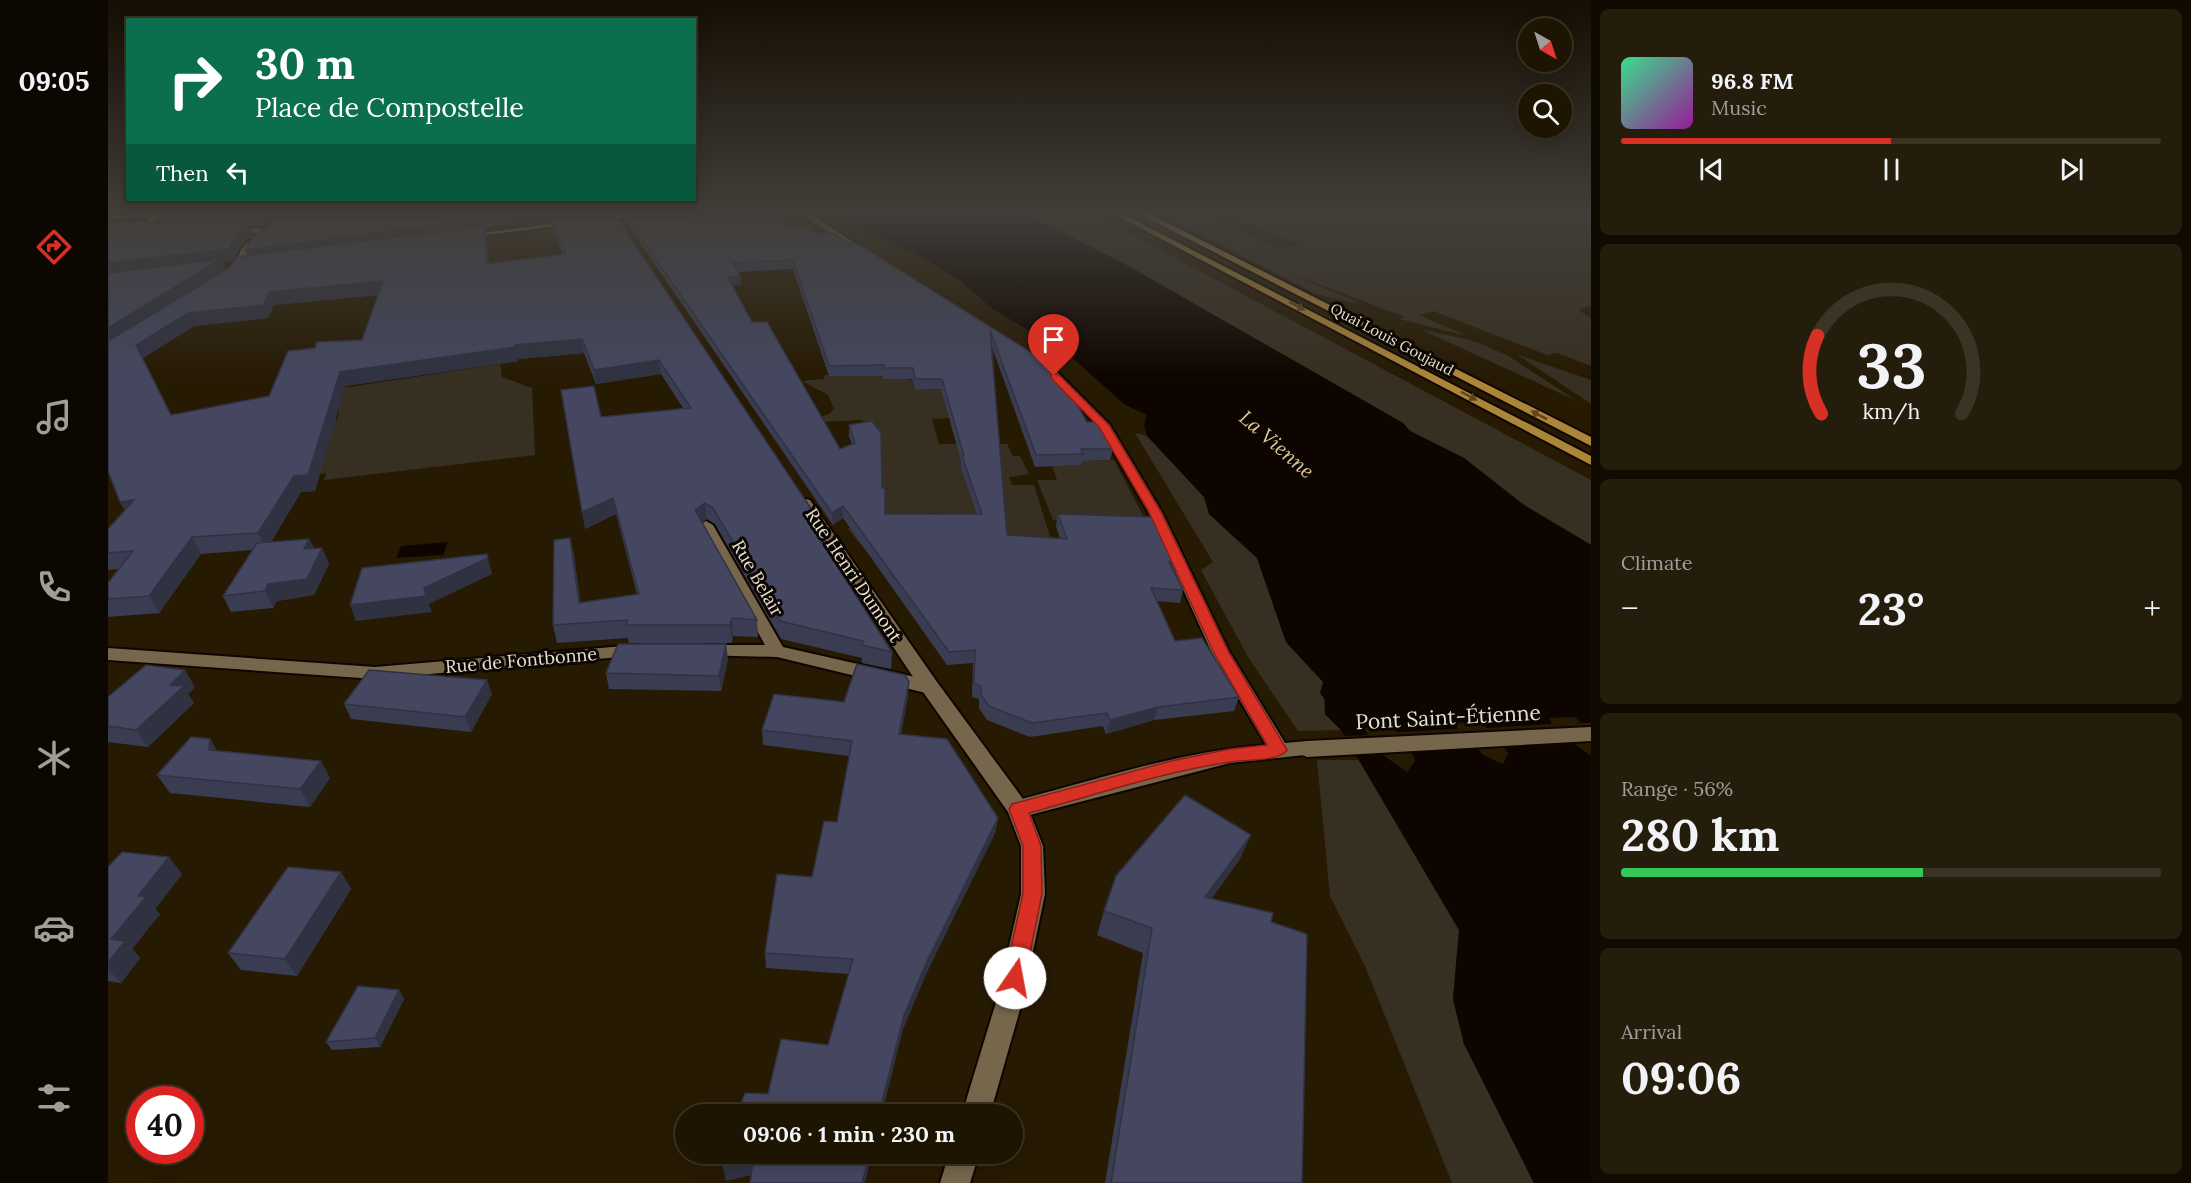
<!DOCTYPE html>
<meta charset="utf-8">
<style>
:root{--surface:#1d1402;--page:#251d0c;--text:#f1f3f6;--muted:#a09e99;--line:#3b3324;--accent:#d93025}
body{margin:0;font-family:Lora,serif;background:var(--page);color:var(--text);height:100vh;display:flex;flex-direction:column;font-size:22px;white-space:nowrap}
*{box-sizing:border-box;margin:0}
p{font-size:20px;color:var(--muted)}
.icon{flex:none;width:33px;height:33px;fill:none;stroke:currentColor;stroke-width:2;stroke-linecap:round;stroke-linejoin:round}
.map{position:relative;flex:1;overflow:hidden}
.details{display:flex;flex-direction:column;gap:9px;padding:9px;background:#100b01;width:600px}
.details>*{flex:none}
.guide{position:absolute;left:18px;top:18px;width:570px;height:183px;border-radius:0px;box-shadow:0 3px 15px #0003,0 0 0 2px var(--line);background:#0b6e4f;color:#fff;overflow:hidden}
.needle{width:39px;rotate:141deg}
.controls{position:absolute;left:1410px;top:18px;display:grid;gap:12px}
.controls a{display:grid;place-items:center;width:54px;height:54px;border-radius:50%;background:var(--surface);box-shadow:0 3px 15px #0003,0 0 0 2px var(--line);font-size:30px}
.speed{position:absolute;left:18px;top:1086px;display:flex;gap:12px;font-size:30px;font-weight:700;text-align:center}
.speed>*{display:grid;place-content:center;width:78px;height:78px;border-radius:50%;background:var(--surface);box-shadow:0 3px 15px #0003,0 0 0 2px var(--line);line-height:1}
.speed .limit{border:9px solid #d22;background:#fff;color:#111}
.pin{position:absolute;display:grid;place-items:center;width:51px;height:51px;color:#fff;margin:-62px -26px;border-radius:50% 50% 50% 0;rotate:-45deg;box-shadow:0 0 6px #0007}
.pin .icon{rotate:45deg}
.me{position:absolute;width:66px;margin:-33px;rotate:12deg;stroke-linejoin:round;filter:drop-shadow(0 0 4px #0008)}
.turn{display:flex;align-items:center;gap:21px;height:126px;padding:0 30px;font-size:27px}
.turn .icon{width:78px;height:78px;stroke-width:2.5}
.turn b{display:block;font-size:42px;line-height:51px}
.then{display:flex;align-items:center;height:57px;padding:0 30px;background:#0003;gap:12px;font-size:22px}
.big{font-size:45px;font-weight:800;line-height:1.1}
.details .widget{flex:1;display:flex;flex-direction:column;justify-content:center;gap:9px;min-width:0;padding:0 21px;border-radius:9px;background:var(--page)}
.details .dial{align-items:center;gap:0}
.dial svg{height:156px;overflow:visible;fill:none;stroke:var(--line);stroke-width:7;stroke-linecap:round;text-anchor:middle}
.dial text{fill:var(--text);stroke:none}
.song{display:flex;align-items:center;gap:18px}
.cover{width:72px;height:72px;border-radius:9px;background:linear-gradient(135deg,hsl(150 70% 55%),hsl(300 70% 35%))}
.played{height:6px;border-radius:3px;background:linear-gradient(90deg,var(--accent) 50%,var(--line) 50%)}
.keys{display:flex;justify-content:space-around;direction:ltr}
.heat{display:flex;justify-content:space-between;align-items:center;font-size:33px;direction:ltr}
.charge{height:9px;border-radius:4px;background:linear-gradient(90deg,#34c759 56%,var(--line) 0)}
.trip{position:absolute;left:567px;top:1104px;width:348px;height:60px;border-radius:30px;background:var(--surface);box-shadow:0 3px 15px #0003,0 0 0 2px var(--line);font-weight:800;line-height:60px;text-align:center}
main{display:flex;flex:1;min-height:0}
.dock{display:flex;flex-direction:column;width:108px;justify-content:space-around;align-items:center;background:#0c0801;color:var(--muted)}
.dock .icon{width:42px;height:42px}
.dock .on{color:var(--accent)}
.dock b{font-size:27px;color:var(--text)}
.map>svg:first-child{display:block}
.green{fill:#372f21}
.water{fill:#0f0500}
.pier{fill:#271a03}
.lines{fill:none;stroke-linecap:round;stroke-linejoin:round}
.pedestrian-casing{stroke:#100500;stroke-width:4}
.minor-casing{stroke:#100500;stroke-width:4}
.tertiary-casing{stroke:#100500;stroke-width:4}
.primary-casing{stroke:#100500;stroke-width:4}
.pedestrian{fill:#75664c;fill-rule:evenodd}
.minor{fill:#75664c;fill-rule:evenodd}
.tertiary{fill:#75664c;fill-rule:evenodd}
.primary{fill:#ab8538;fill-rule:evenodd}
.wall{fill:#3a3d52;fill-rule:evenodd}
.shaded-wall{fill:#303242}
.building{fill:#44475f;stroke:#303242;stroke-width:1.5;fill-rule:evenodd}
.oneway{fill:#5b461c}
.route{fill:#d93025;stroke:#8d1f18;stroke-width:1.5}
.labels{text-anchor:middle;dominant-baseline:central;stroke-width:6;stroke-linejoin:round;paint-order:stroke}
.far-street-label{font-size:15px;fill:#e6decf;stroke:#0b0601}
.street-label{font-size:18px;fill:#e6decf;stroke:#0b0601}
.water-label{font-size:20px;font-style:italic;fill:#e3c695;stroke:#0b0601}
.near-street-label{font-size:21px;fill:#e6decf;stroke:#0b0601}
</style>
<main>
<nav class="dock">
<b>09:05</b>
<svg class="icon on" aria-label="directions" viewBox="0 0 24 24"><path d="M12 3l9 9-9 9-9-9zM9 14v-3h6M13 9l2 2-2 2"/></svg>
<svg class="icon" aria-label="music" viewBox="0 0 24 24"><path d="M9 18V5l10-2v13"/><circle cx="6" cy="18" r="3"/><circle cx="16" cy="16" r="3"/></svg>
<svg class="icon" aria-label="phone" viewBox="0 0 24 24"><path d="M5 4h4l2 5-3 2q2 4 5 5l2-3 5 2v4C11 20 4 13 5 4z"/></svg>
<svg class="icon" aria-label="climate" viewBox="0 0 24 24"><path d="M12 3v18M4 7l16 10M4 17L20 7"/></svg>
<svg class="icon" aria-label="car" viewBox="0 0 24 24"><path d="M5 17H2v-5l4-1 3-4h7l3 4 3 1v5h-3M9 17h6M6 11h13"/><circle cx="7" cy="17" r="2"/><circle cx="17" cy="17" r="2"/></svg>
<svg class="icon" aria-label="filters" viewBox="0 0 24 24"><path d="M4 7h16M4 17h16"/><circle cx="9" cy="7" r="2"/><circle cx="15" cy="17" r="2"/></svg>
</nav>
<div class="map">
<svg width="1483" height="1183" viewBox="0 0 1483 1183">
<rect width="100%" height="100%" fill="#271a03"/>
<!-- green -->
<g class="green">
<path d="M906 212H981L1483 480V545L1416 505 1356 458 1302 431 1295 423 1015 263 922 216Z"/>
<path d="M1050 212H1090L1169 248 1193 246 1116 212H1469L1483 222V306L1470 310 1483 318V366L1449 353 1439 355 1325 311 1311 315 1359 336 1291 319 1297 317 1166 267 1254 304 1208 294Z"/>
<path d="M1314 330 1363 340 1399 355 1469 401Z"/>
<path d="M1410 355 1483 380V404Z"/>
<path d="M392 364 394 377 424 388 427 455 216 480 218 473 197 476 225 421 229 420 231 411H227L234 388Z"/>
<path d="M717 375H765L804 380 807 390 868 388 871 416 824 419 831 444H899L905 456H912L921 474 901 477 904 485H926L945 546 897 543 842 514 818 513V526L851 552H759L739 528 778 527 754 450 774 446 754 420 710 422 709 418 721 414 726 409 720 395 694 381 716 379Z"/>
<path d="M1027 433 1039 436 1065 463 1096 497 1101 514 1149 558 1178 642 1215 682 1217 714 1233 730 1190 731 1140 657 1093 570 1105 562Z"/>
<path d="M1006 460 1042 529 945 520 929 480H949L944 466H959L971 461Z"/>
<path d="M1209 760H1251L1351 930 1345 999 1356 1044 1426 1183H1344L1257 966 1222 896Z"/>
</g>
<!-- water -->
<g class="water">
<path d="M721 212H906L922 216 1015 263 1295 423 1302 431 1356 458 1416 505 1483 545V1183H1426L1356 1044 1345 999 1351 930 1233 730 1217 714V700L1212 693 1215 682 1178 642 1149 558 1101 514 1096 497 1039 436 1036 425 1039 415 1016 404 960 354 886 310 854 282 812 256 754 230 736 216Z"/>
<path d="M340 542 335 555 288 558 293 546Z"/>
</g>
<!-- pier -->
<path class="pier" d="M1467 717 1473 723H1483V756L1463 741 1396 747 1400 753 1395 764 1375 755 1368 747 1304 752 1307 761 1299 772 1272 753 1245 756 1233 736 1260 735 1256 728 1284 726 1288 732 1350 729 1347 723 1373 722 1379 728 1444 724 1441 718Z"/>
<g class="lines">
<defs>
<path id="pedestrian" d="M1483 727V741L1199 757 1192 754 1189 749 1192 744 1199 741Z"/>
<g id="minor">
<path d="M68 212 46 222 45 226 59 229 56 233 37 228 39 219 45 217 0 219V215Z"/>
<path d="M178 212H187L147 244 133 267H127L133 249 150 233H121L118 229 157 228Z"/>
<path d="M690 212H699L765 255 758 257Z"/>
<path d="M938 369H946L1002 425 1054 512 1121 651 1177 743 1199 741 1206 744 1209 749 1206 754 1122 763 910 818 902 815 899 809 902 803 910 800C991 779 1074 751 1158 745L1103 651 1040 512 991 427 938 373Z"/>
<path d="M598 521 605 525 675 647 829 682 831 687 829 692 822 694 669 657 590 655 587 651 596 645H657L591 525Z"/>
<path d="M528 645 537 651 534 655 267 679 0 660V648L267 667Z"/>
</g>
<g id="tertiary">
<path d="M697 499 702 500 829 682 918 803 935 846 937 894 915 999 882 1114H854L889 999 913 894V846L900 812 815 692 690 503Z"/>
<path d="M841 1154H871L862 1183H832Z"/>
</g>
<g id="primary">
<path d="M535 212H556L355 238 351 236Z"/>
<path d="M1002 212H1011L1483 456V465Z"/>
<path d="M1028 212H1038L1483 437V446Z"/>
</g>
</defs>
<!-- pedestrian casing -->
<use href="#pedestrian" class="pedestrian-casing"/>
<!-- minor casing -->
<use href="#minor" class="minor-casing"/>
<!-- tertiary casing -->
<use href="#tertiary" class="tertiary-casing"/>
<!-- primary casing -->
<use href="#primary" class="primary-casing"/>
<!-- pedestrian -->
<use href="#pedestrian" class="pedestrian"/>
<!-- minor -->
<use href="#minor" class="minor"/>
<!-- tertiary -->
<use href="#tertiary" class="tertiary"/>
<!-- primary -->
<use href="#primary" class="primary"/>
</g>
<!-- wall -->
<g class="wall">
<path d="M65 212H175L156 226H141L144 235 133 246 126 260 115 262 118 270 140 256 137 250 178 212H600L613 218 657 217 683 228 926 354 979 422 1005 449 1002 460 974 461 973 465 927 467 884 347 899 535 952 539 948 526 950 514 1070 563 1067 573 1075 590 1072 603 1049 601 1067 641 1131 697 1126 711 1046 720 998 734 995 726 922 737 879 720 871 708V699L864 697 865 663 839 665 735 518 725 525 516 219 515 212 506 213 784 652 783 669 754 663V658L673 639 607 524 599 519 594 522 649 620 650 637 625 636 624 643H521L520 638 449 643 445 625 462 538 466 555 472 602 529 594 508 514 477 529 493 417 575 408 553 374 488 384 476 353 410 359V361L237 386 207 491 193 492 163 542 201 539 206 548H214L221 564 206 595 169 601 165 608 123 612 115 596 144 550 93 554 51 613 0 617V583L11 569 0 570V553L17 511 12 502 48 224H55L52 217ZM439 219 440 221H442L444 229 455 255 381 263 379 237 376 227ZM685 269 721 376H775V379H804L807 390 833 389 853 461V468L869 514H777L774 488 741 425V437L744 444 732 449 644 322 625 286 633 284 632 275 630 272ZM270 295 254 340 207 348 161 396 63 415 35 358 86 326 160 318 166 305Z"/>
<path d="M1468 212H1483V224Z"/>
<path d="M620 659 613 691 501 689 498 673Z"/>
<path d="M87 687 80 694 86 703 40 747 0 742V697Z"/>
<path d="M384 694 363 732 243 719 236 704Z"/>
<path d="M800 696 793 734 890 818 887 833 818 974 795 1029 660 1094 720 1045 741 974 658 968 657 953 704 877 729 822 741 756 655 745 654 730 736 702Z"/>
<path d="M102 739 109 751 222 778 202 807 62 793 49 775Z"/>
<path d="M1132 859 1103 899 1163 922 1194 1183H997L1035 953 989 935 996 911Z"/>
<path d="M0 867 74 874 47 909 52 914 24 949 32 958 13 983 0 981Z"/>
<path d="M233 872 243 889 189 976 133 970 120 953Z"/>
<path d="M291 990 296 999 272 1047 224 1050 218 1042Z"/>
</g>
<!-- shaded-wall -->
<g class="shaded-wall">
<path d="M161 212H175L156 226 153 218Z"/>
<path d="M433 212H438L439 219 376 227 379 237 382 276 141 258 137 250Z"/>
<path d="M452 212H519L443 221 442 218V221H440L439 213Z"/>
<path d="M140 224 144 235 133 246 126 260 115 262 118 271 0 346V263L128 235Z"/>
<path d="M632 275 633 284 621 287 620 278Z"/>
<path d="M275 281 279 294 166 305 160 318 86 326 35 358 28 345 80 313 161 292Z"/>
<path d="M474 339 476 353 410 359V361L237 386 207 491 193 492 158 549 150 533 232 372 407 345Z"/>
<path d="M551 360 553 374 488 384 486 370Z"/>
<path d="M505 498 508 514 477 529 474 512Z"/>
<path d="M26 500 21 518 12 502Z"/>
<path d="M597 503 599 519 589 526 587 510Z"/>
<path d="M735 506V518L725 525 724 513Z"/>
<path d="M710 519V535L702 540V524Z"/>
<path d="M84 537 93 554 51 613 41 596Z"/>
<path d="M462 538 466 555 475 620 471 603Z"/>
<path d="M201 539 208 555 196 549Z"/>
<path d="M214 548 221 564 206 595 169 601 165 608 157 591 160 584Z"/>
<path d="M380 558 384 574 321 604 324 612 248 621 242 605 316 588Z"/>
<path d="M624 618 625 636 624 643 622 625Z"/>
<path d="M618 644 620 659 613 691 611 676Z"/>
<path d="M77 670 87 687 80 694 86 703 40 747 28 730 62 685Z"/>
<path d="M379 680 384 694 363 732 357 717Z"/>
<path d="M801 682 800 696 790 749 791 734Z"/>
<path d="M1050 707 1046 720 998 734 1002 720Z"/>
<path d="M102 739 112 756 101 750Z"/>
<path d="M213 761 222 778 202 807 192 789Z"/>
<path d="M890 818 887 833 818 974 795 1029 774 1114H771L796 1015 820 959Z"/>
<path d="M1143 835 1132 859 1087 922 1097 897Z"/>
<path d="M61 857 74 874 47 909 52 914 24 949 32 958 13 983 0 969 3 939 30 896Z"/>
<path d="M233 872 243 889 189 976 177 959Z"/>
<path d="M291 990 296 999 272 1047 267 1038Z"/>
<path d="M762 1154H764L757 1183H754Z"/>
<path d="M645 1161 647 1174 618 1181 615 1168Z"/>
</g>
<!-- building -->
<g class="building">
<path d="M65 212H161L153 218 52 217Z"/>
<path d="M178 212H433L137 250 145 237Z"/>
<path d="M490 212H505L710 519 702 524 784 652 754 645 755 641 672 621 605 508 597 503 587 510 649 620 624 618 622 625H518L520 620 445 625 446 540 462 538 471 603 531 594 505 498 474 512 453 390 486 386 493 417 583 408 551 360 486 370 474 339 407 345V347L232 372 200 475 186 476 150 533 84 537 41 596 0 599V583L25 551 0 553V529L26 500 12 502 0 471V341L121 268 129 257 376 226 379 264 458 254 442 218ZM275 281 254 340 209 342 207 348 180 351 161 396 63 415 28 345 80 313 155 305 161 292Z"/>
<path d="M515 212H600L613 218 649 212 657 217 662 216 683 228H700L709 234 722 232 742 244 748 243 926 354 963 394 979 422H989L1005 449H973L975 454 928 455 882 330 899 535 959 539 950 514 1045 517 1070 563 1061 562 1075 590 1043 588 1067 641 1094 638 1131 697 1050 707 1002 720 999 713 924 723 881 706 873 695V686L866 683 867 650 841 652 735 506 724 513ZM685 260 721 366 776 365V368H805L807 379H834L856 456H854L874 514H777V488H774L773 433 764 421 741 425 747 443 732 449 659 322H644L620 278 632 275 625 263Z"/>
<path d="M34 220 48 224H140L128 235 121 249 0 263V224L25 223Z"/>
<path d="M113 259 0 328V273Z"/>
<path d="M201 539 196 549 214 548 199 579 160 584 157 591 115 596 149 543Z"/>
<path d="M379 554 380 558 316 588 318 596 242 605 254 568Z"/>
<path d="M510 644H618L611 676 498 673Z"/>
<path d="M749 664 797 675 801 682 791 734 839 739 890 818 820 959 796 1015 771 1114H629L637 1093 660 1094 673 1039 720 1045 745 959 657 953 669 874 704 877 716 821 729 822 744 741 654 730 666 694 736 702Z"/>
<path d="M38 665 77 670 62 685 76 686 28 730 0 726V697Z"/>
<path d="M261 670 379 680 357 717 236 704Z"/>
<path d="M83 737 102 739 101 750 213 761 192 789 49 775Z"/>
<path d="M1077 795 1143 835 1097 897 1165 913 1163 922 1199 934 1194 1183H1003L1044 928 996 911 1008 876Z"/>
<path d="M14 852 61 857 30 896 38 897 3 939 17 941 0 963V867Z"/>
<path d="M180 867 233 872 177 959 120 953Z"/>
<path d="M250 986 291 990 267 1038 218 1042Z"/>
<path d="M617 1154H762L754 1183H642L645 1161 615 1168Z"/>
</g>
<!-- one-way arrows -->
<defs><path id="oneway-solid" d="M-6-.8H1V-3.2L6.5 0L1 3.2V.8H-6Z" transform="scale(1.5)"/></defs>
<g class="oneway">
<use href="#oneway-solid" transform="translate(1189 306) rotate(27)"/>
<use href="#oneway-solid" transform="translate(1361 396) rotate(28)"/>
<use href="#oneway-solid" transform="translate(1431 415) rotate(-153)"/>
</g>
<!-- sky -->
<linearGradient id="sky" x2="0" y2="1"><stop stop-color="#150e02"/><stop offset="0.56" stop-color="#413e39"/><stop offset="1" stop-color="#413e39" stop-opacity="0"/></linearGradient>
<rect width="1483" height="377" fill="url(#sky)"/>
<!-- route -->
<path class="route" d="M943 374H950L1001 425 1053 512 1120 651 1179 750C1173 761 1135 760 1122 762 1054 772 987 795 921 813L933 846 934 894 917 978 914 985 907 988 899 985 896 978 915 894V846L901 809 904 804 1063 761 1122 749 1159 745 1105 651 1041 512 991 427 943 378Z"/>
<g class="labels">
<!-- far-street labels -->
<g class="far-street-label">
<text transform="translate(1284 339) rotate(28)">Quai Louis Goujaud</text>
</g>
<!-- street labels -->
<g class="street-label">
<text transform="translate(746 575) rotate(56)">Rue Henri Dumont</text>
<text transform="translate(650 578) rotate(60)">Rue Belair</text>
<text transform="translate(413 660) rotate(-5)">Rue de Fontbonne</text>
</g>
<!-- water labels -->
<g class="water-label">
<text transform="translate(1169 444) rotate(41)">La Vienne</text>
</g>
<!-- near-street labels -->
<g class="near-street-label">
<text transform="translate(1340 717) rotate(-3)">Pont Saint-Étienne</text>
</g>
</g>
</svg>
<div class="controls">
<a><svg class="needle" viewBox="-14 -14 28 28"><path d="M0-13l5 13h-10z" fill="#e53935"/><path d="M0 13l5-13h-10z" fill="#a09e99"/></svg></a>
<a><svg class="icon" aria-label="search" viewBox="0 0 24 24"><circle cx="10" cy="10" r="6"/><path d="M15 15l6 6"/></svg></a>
</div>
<div class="speed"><div class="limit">40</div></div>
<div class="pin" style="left:946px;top:376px;background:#d93025"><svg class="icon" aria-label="arrive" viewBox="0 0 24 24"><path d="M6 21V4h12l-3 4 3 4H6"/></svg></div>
<svg class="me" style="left:907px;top:978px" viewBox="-20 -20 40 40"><circle r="19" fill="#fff"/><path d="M0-13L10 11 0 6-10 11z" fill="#d93025"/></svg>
<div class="trip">09:06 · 1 min · 230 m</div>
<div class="guide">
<div class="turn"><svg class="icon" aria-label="right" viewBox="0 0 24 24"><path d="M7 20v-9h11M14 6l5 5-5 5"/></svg><div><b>30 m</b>Place de Compostelle</div></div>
<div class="then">Then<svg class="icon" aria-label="left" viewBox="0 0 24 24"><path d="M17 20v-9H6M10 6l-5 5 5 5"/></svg></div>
</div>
</div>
<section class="details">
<div class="widget">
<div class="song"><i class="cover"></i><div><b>96.8 FM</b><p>Music</p></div></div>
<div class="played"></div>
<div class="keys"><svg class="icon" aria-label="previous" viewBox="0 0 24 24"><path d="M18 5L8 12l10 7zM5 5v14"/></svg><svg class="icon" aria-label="pause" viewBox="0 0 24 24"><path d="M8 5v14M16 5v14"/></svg><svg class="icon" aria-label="next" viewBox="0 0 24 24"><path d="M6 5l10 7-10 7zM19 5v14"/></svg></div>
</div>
<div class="widget dial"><svg viewBox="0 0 100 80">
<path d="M14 69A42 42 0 1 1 86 69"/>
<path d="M14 69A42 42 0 0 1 12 29" stroke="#d93025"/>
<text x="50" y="56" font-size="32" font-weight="700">33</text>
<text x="50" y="72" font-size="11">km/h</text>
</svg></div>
<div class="widget"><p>Climate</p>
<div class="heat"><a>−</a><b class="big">23°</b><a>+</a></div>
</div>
<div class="widget"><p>Range · 56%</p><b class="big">280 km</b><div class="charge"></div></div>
<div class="widget"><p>Arrival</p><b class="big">09:06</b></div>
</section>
</main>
